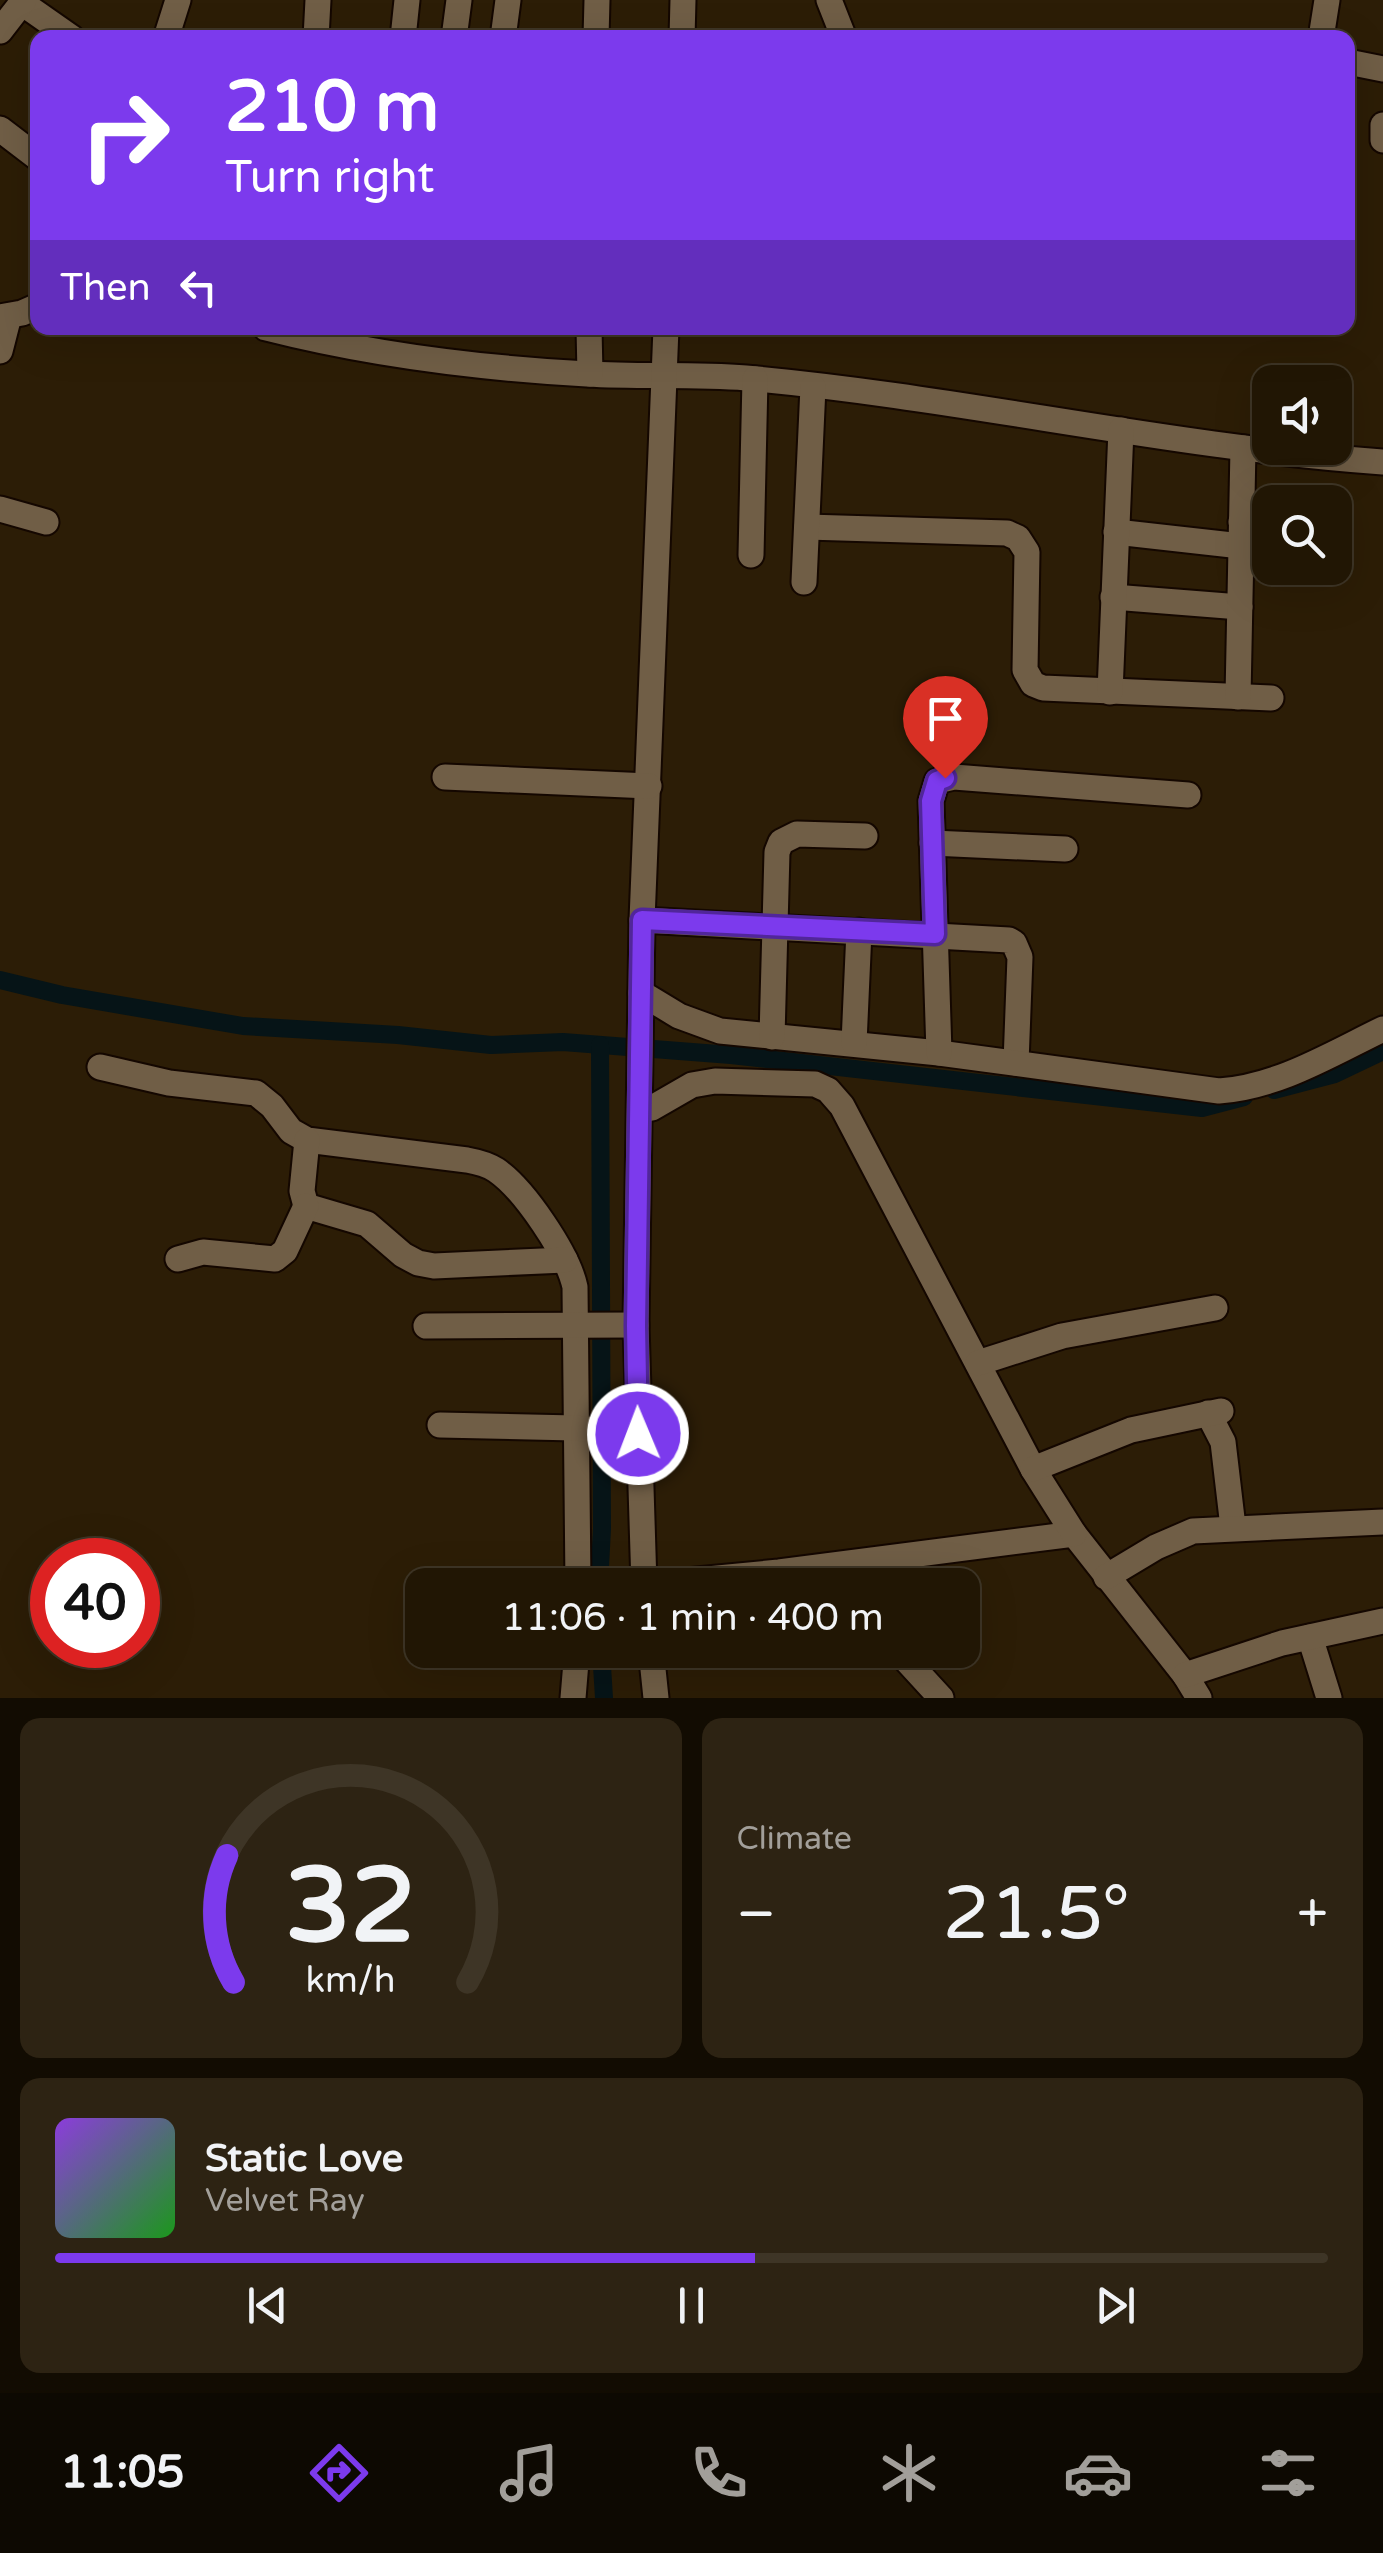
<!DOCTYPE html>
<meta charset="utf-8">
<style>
:root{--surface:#211604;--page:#2d2313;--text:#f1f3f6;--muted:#a29f9a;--line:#3e3526;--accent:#7c3aed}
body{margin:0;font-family:"Varela Round",sans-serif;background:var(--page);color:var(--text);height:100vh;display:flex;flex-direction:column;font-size:38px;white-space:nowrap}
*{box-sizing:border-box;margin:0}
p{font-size:32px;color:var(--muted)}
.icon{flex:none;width:55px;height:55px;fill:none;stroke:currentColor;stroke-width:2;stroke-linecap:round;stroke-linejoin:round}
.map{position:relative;height:1698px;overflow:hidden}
.side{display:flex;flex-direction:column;gap:20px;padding:20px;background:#120c02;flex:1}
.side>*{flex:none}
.hud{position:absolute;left:30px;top:30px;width:1325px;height:305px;border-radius:20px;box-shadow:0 10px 40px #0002,0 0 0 2px var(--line);background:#7c3aed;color:#fff;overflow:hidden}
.fabs{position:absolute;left:1252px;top:365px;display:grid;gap:20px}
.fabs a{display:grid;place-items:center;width:100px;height:100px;border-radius:20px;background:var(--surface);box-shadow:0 10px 40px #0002,0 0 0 2px var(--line);font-size:50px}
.speed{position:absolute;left:30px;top:1538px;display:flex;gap:20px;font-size:50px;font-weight:700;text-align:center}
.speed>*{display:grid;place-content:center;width:130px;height:130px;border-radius:50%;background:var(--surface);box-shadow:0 10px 40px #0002,0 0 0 2px var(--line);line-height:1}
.speed .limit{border:15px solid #d22;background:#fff;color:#111}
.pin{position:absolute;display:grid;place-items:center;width:85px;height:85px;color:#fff;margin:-102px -42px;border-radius:50% 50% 50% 0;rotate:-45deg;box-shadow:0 0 10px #0007}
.pin .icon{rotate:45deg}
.me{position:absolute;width:110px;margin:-55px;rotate:359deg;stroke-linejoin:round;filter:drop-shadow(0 0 8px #0008)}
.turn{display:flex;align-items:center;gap:35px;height:210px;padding:0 30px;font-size:45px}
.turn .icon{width:130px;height:130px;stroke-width:2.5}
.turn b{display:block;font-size:70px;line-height:85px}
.then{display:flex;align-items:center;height:95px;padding:0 30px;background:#0003;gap:20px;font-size:38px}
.big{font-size:75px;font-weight:600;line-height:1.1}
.side .widget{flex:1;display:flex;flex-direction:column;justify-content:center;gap:15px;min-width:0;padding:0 35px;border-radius:20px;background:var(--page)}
.side .dial{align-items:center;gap:0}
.dial svg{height:260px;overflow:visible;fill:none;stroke:var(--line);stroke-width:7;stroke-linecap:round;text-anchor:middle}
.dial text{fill:var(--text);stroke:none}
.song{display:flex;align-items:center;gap:30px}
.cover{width:120px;height:120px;border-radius:15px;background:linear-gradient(135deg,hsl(270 70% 55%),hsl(120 70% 35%))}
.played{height:10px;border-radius:5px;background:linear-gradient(90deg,var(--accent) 55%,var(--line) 55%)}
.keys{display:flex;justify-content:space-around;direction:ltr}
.heat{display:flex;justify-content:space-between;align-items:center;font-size:55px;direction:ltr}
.side .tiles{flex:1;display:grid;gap:20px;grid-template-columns:1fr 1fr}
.widget:last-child{grid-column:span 2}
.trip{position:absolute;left:405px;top:1568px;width:575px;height:100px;border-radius:20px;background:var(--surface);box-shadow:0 10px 40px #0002,0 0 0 2px var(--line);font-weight:600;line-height:100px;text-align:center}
.tabs{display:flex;height:160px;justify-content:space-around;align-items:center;background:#0d0902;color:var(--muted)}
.tabs .icon{width:70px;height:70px}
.tabs .active{color:var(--accent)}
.tabs b{font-size:45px;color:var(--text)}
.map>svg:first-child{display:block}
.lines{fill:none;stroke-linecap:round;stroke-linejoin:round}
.canal{stroke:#061417;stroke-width:18}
.minor-casing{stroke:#140700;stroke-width:29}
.minor{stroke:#705e46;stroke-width:25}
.route-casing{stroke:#51269a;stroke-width:25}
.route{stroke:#7c3aed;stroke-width:18}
</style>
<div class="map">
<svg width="1383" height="1698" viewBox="0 0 1383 1698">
<rect width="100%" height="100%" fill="#2c1d06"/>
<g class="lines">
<!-- canal -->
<g class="canal">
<path d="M0 980 62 995 243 1026 398 1035 491 1045 563 1042 731 1055 1202 1108 1244 1097"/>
<path d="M1274 1090 1335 1074 1383 1051"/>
<path d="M599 1585 602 1529 600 1045"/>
<path d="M601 1650 604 1698"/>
</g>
<defs>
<g id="minor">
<path d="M829 0 844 38"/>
<path d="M22 3 72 38"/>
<path d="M0 31 24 0"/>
<path d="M166 38 178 0"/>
<path d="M316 38 318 0"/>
<path d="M403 38 407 0"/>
<path d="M454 38 459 0"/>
<path d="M503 38 508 0"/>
<path d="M596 38 597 0"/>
<path d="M682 38 683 0"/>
<path d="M1321 38 1327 0"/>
<path d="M1348 62 1383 69"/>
<path d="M1383 125V140"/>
<path d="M0 129 38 158"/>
<path d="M0 317 22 313 38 306"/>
<path d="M266 328C372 355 478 368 587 374 640 377 693 374 746 378 959 397 1169 447 1383 462"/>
<path d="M589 328 590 374"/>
<path d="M666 328 642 920 636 1325 644 1585 779 1572 1074 1534 1185 1675 1199 1698"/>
<path d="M0 351 9 316"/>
<path d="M0 509 46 522"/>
<path d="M1241 522 1270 523"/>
<path d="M807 527 1007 533 1018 538 1027 552 1025 670 1033 684 1043 688 1271 698"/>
<path d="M1116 532 1241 546"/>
<path d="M751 555 755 379"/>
<path d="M804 582 813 387"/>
<path d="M1113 597 1240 607"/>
<path d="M1110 692 1121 430"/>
<path d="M1238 697 1243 448"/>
<path d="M445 777 649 786"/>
<path d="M932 843 1065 849"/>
<path d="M642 920 1009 940 1014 943 1020 957 1016 1063"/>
<path d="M641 993 679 1016 720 1031 939 1053 1219 1091C1278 1087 1331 1054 1383 1029"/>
<path d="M772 1037 777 852 781 842 797 834 865 836"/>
<path d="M854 1043 859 931"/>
<path d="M939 1053 931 801 937 781 954 777 1188 795"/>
<path d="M100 1067 169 1083 256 1093 272 1106 291 1131 307 1140 467 1160C478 1162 487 1164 496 1170 524 1189 568 1254 575 1287L578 1585"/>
<path d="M641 1110 652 1108 692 1085 715 1081 815 1084 828 1090 842 1106 1033 1469 1074 1534"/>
<path d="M307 1140 302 1191 306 1206 367 1224 403 1255 418 1263 434 1266 565 1260"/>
<path d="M178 1259 203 1252 275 1259 285 1251 306 1206"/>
<path d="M426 1326 636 1325"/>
<path d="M978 1363 1062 1336 1215 1308"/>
<path d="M1208 1413 1223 1442 1233 1527"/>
<path d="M440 1425 575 1428 638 1434"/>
<path d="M1033 1469 1131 1430 1221 1411"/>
<path d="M1106 1577 1156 1547 1193 1531 1383 1522"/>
<path d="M1310 1637 1329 1698"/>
<path d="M580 1650 651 1653"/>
<path d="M651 1650 656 1698"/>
<path d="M897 1650 941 1698"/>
<path d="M1185 1675 1282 1643 1383 1621"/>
<path d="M573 1698 577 1650"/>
</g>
</defs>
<!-- minor casing -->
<use href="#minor" class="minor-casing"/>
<!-- minor -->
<use href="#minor" class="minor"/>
</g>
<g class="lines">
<defs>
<path id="route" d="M638 1434 636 1326 642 920 935 934 931 801 937 781 945 778"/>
</defs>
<!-- route casing -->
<use href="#route" class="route-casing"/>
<!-- route -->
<use href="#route" class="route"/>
</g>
</svg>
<div class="fabs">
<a><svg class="icon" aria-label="sound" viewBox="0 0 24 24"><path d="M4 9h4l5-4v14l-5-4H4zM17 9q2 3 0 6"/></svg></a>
<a><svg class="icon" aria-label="search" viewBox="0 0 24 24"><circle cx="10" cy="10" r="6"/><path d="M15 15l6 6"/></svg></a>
</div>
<div class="speed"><div class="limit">40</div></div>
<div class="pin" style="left:945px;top:778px;background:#d93025"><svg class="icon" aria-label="arrive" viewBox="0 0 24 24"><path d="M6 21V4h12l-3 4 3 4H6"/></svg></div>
<svg class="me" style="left:638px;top:1434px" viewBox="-20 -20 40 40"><circle r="17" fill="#7c3aed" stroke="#fff" stroke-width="3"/><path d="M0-11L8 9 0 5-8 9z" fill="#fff"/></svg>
<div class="trip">11:06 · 1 min · 400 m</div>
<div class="hud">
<div class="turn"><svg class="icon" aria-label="right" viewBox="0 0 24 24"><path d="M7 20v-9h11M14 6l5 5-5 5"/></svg><div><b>210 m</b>Turn right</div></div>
<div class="then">Then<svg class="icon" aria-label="left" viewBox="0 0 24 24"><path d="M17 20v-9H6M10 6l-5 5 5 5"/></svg></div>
</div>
</div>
<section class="side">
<div class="tiles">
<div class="widget dial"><svg viewBox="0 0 100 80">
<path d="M14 69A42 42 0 1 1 86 69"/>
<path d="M14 69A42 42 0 0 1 12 30" stroke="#7c3aed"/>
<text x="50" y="56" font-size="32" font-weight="700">32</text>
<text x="50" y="72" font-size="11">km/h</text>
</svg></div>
<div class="widget"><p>Climate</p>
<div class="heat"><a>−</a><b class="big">21.5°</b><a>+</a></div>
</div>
<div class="widget">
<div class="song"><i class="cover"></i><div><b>Static Love</b><p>Velvet Ray</p></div></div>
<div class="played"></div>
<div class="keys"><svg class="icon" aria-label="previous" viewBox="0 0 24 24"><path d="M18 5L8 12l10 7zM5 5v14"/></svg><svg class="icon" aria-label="pause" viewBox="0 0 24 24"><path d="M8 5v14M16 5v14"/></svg><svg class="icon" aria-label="next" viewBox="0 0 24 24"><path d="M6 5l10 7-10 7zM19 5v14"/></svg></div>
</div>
</div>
</section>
<nav class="tabs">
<b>11:05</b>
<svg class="icon active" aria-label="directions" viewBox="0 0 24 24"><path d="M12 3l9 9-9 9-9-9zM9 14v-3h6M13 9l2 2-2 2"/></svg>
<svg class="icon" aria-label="music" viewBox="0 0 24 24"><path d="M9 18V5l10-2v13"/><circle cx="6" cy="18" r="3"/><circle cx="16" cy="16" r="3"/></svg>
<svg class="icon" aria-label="phone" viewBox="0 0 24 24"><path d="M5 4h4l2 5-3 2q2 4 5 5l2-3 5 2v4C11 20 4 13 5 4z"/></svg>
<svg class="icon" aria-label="climate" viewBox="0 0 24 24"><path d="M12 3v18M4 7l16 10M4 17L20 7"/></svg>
<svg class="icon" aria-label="car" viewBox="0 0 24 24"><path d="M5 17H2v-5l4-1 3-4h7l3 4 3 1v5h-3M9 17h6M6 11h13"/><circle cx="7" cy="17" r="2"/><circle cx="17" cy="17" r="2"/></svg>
<svg class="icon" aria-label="filters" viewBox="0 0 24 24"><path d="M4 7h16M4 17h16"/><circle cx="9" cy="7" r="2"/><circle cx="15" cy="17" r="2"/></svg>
</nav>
